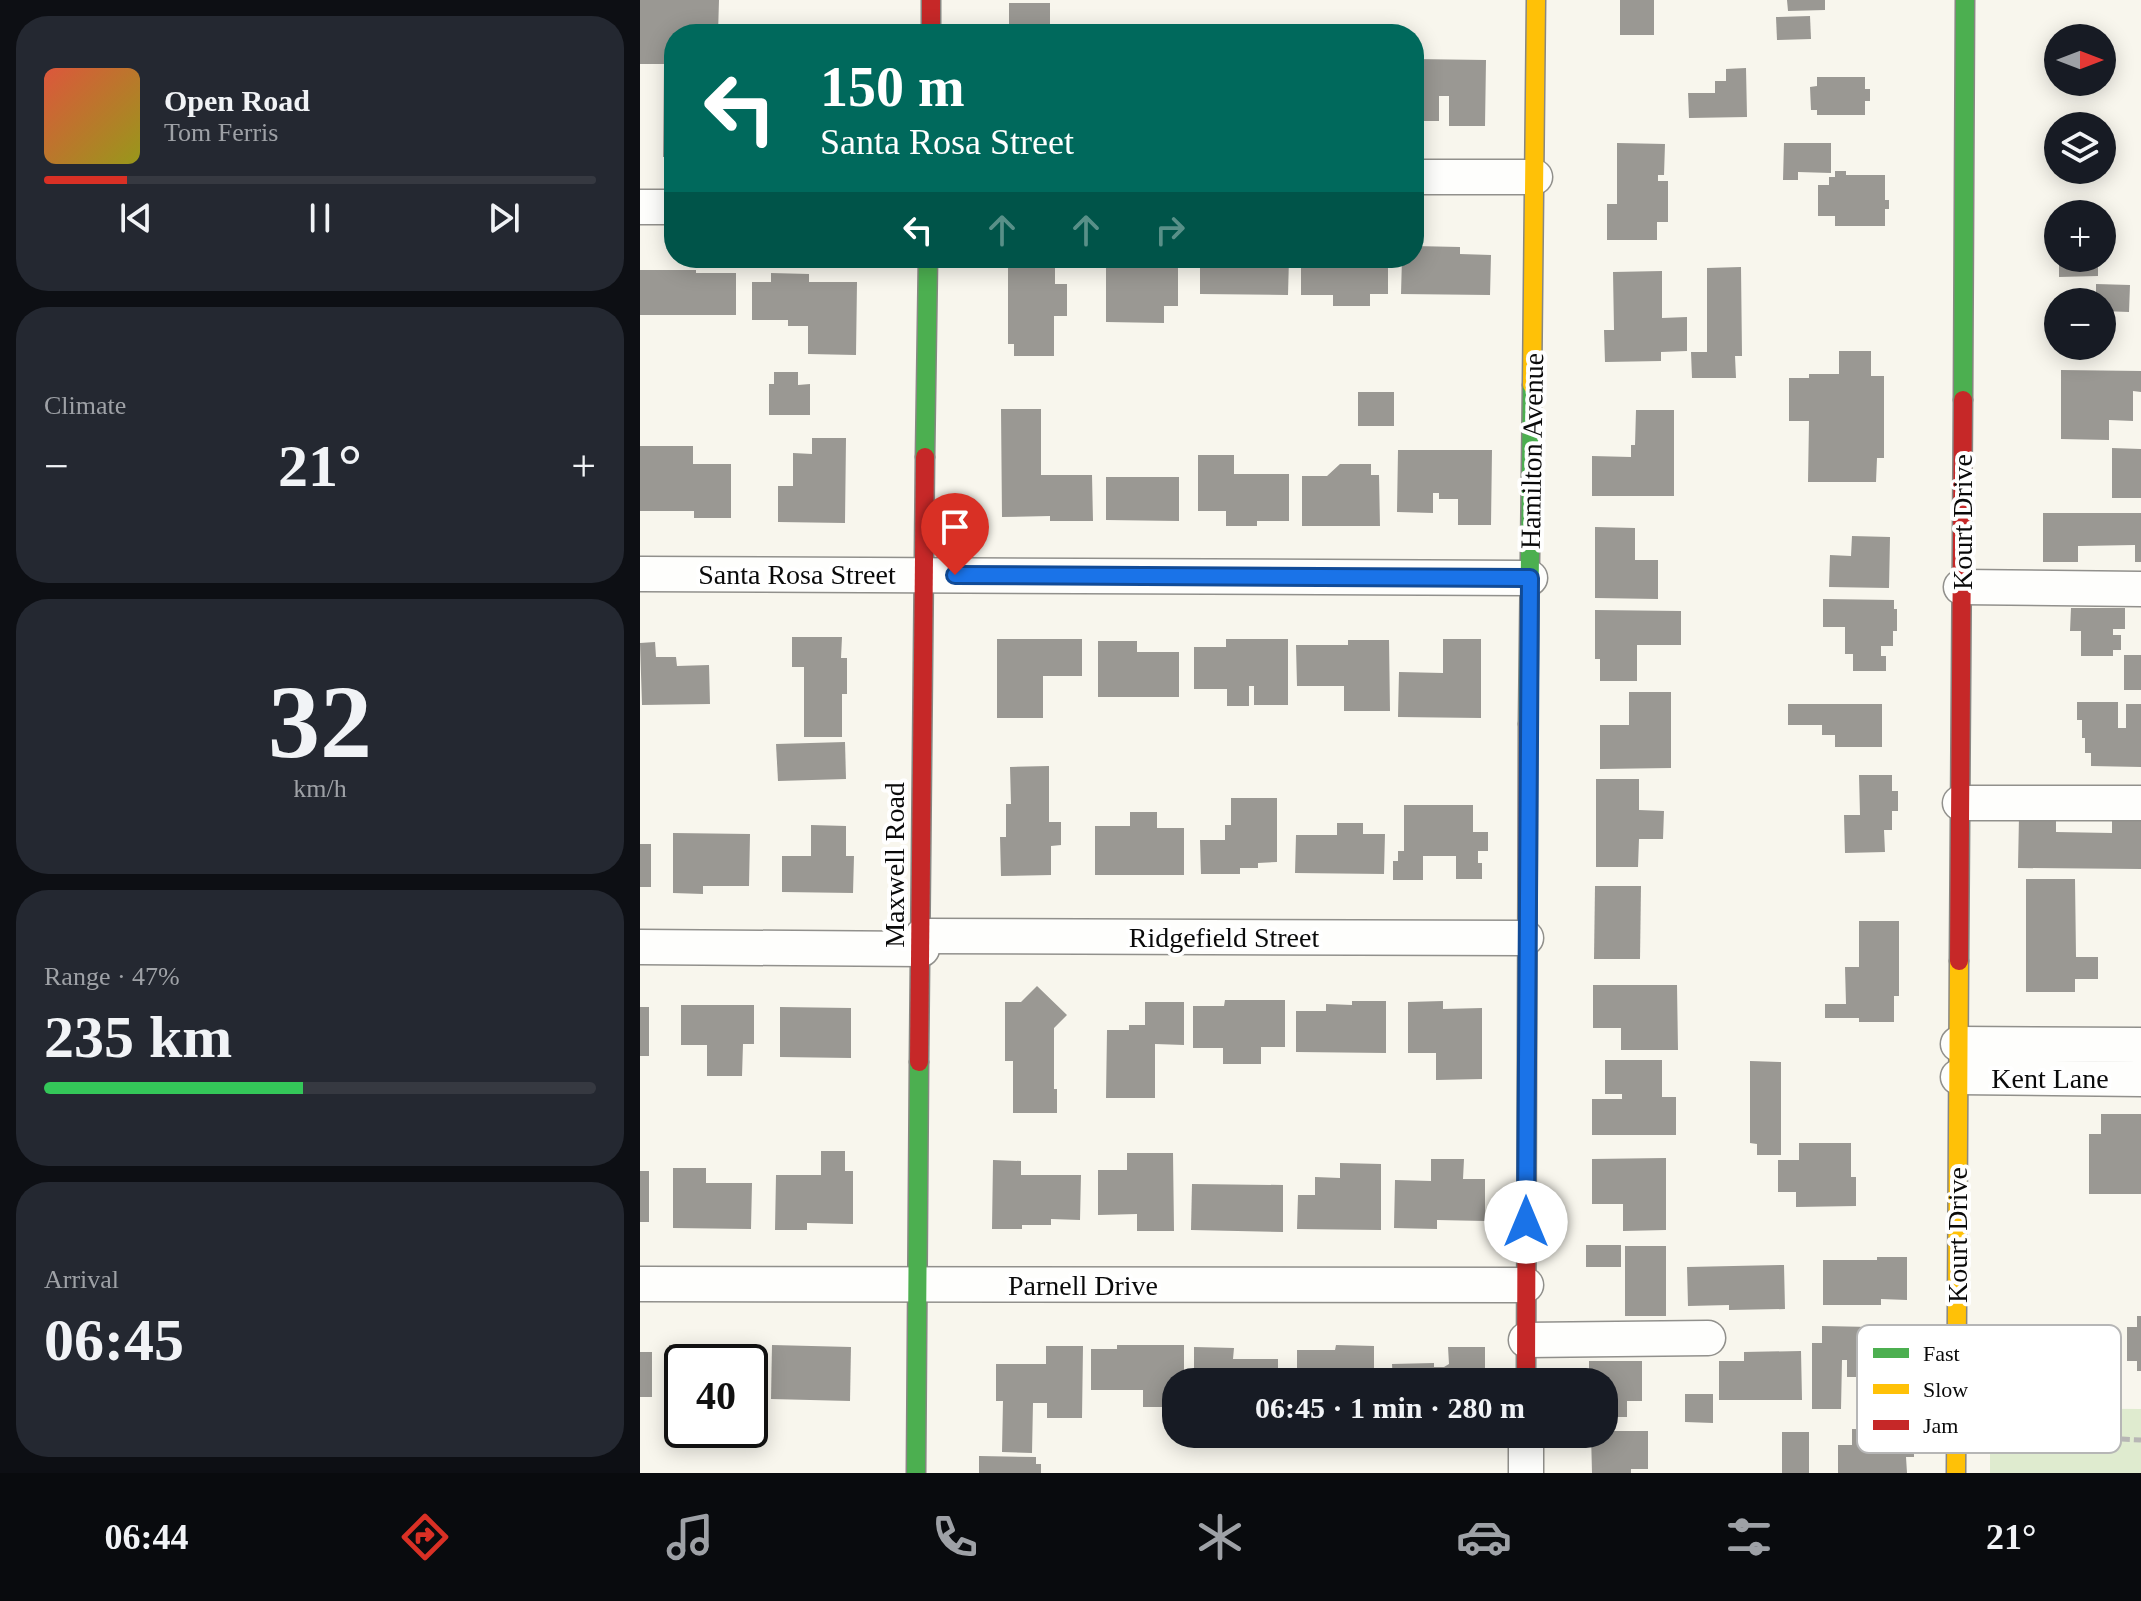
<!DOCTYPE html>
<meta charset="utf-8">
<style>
:root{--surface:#171b24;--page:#242831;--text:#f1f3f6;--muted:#9ea1a6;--line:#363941;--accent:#d93025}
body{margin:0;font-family:"Times New Roman",serif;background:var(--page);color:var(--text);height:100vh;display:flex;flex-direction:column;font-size:30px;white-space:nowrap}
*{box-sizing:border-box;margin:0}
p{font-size:26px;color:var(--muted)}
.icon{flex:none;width:44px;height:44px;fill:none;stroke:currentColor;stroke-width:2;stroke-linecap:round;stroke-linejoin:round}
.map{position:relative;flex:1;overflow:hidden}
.panel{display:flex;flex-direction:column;gap:16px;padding:16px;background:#0d0f14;width:640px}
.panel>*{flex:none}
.guide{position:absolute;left:24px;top:24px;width:760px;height:244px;border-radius:32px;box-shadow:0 4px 20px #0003;background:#00695c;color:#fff;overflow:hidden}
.needle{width:52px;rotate:90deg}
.fabs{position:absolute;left:1404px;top:24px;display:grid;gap:16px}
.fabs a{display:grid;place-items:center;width:72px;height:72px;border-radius:50%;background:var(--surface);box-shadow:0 4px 20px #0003;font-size:40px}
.speed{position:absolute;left:24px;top:1344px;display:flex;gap:16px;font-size:40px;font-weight:700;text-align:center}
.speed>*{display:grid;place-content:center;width:104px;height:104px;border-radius:50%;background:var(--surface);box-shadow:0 4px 20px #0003;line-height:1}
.speed .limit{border:4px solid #111;border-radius:12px;background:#fff;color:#111}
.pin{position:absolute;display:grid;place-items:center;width:68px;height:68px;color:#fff;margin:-82px -34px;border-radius:50% 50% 50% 0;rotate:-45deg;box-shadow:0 0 8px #0007}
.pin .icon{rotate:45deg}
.me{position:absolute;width:88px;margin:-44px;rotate:0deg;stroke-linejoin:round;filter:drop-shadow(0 0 6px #0008)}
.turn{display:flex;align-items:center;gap:28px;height:168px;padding:0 24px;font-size:36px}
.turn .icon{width:104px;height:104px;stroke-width:2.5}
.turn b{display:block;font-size:56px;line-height:68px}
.lanes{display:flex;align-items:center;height:76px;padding:0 24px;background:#0003;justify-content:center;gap:40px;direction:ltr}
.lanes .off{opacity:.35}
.big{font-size:60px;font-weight:800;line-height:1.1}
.panel .card{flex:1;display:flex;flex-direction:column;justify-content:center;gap:12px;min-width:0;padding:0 28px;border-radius:32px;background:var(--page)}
.panel .dial{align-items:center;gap:0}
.dial b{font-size:104px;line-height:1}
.song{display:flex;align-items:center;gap:24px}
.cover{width:96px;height:96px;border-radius:12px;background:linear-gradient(135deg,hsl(10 70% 55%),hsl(60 70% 35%))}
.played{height:8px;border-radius:4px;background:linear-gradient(90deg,var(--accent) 15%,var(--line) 15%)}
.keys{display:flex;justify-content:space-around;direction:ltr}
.heat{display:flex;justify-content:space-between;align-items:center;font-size:44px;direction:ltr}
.charge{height:12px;border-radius:6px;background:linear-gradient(90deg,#34c759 47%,var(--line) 0)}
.trip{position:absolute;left:522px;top:1368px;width:456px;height:80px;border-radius:32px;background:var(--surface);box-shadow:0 4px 20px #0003;font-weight:800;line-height:80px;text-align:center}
.tab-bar{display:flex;height:128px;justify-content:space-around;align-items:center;background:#090b0e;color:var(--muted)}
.tab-bar .icon{width:56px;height:56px}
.tab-bar .on{color:var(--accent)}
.tab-bar b{font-size:36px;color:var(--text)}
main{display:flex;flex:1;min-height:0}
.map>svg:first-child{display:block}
.green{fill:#dfebcf}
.building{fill:#9a9893}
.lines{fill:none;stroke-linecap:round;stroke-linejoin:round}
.street-casing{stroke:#91908c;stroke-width:37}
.fast-casing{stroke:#888783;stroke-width:21}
.slow-casing{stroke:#888783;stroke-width:21}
.jam-casing{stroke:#888783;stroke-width:21}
.path{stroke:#b7b6b5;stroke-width:5;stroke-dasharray:8 4;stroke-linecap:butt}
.street{stroke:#fefefc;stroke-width:34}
.fast{stroke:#4caf50;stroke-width:18}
.slow{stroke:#ffc107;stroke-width:18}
.jam{stroke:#c62828;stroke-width:18}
.route-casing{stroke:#114b97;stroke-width:20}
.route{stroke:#1a73e8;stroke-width:14}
.labels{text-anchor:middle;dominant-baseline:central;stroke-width:8;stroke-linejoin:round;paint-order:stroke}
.street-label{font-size:28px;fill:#0a0a0a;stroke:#fff}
.key{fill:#fff;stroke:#b6b6b6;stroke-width:2}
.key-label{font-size:22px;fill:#0a0a0a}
</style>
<main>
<section class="panel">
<div class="card">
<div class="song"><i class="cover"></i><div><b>Open Road</b><p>Tom Ferris</p></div></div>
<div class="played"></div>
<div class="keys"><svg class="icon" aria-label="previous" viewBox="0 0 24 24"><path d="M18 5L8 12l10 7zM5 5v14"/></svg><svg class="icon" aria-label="pause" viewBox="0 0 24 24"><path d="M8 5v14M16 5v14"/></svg><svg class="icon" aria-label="next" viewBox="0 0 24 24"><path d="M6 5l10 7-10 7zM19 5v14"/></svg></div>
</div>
<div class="card"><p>Climate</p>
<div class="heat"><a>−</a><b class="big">21°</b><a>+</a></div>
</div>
<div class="card dial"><b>32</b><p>km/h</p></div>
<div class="card"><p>Range · 47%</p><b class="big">235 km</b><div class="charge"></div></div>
<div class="card"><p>Arrival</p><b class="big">06:45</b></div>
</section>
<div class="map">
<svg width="1501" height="1473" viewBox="0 0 1501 1473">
<rect width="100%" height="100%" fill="#f8f6ed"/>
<!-- green -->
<path class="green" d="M1350 1408 1501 1409V1473H1350Z"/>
<!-- building -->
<g class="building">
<path d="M0 0H79L78 34H34V157H23L24 64H0Z"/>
<rect x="980" y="0" width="34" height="35"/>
<path d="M1147 0H1185V10L1148 11Z"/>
<rect x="369" y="3" width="41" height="31"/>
<path d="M1170 16 1171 39 1137 40 1136 17Z"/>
<path d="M774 59 846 60 845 126H809V96H799V121H774Z"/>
<path d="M1106 68 1107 117 1049 118 1048 93H1075V81H1086V69Z"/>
<path d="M1177 77H1225V89H1230V101H1225V115H1177V110H1171L1170 87 1177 86Z"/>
<path d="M977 143 1025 144 1024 175H1018V181H1028V222H1017V240H967V204H977Z"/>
<path d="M1144 143H1191V173L1158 172V180H1143Z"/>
<path d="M1195 171H1206V175H1245V200H1249V209H1245V226H1195V216H1178V185H1189V177H1195Z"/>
<path d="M774 246 820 247V254L851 255 850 295 761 294 762 258H774Z"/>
<path d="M368 258H415V284H427V316H414V356H374V344H368Z"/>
<path d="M466 258H500V263H507V258H538V306H524V323L466 322Z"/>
<path d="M560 258H649L648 295 560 294Z"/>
<path d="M661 258H748V294H730V306H693V295H661Z"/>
<path d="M1419 258H1458V276L1419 277Z"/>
<path d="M1101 267 1102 356H1095L1096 378H1052L1051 352H1067V268Z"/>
<path d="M0 270H56V273H96V315H0Z"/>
<path d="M1022 271V318L1047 317V351L1021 352V361L965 362 964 330H974L973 272Z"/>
<path d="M131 273 169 274V282H217L216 355 168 354V326H148V320H112V282H131Z"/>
<path d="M1456 284 1490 285 1489 312 1462 311V302H1456Z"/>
<path d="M1199 351H1231V376H1244V458H1237L1236 482H1168L1169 421H1149V378H1169V374H1199Z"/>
<path d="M1421 370 1501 371V392L1493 391V421L1469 420V440L1421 439Z"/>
<path d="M134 372H158V385L170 384V415H129V384H134Z"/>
<rect x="718" y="392" width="36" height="34"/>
<path d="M361 409H401V475H452L453 521H410V516L362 517Z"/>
<path d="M996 410H1034V496H952V456L991 457V445H995Z"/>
<path d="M172 438H206L205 523 138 522V486H153V453L172 454Z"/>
<path d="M0 446H53V464H91V518H54V511H0Z"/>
<path d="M1472 448 1501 449V498H1472Z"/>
<path d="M758 450H852L851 525H818V499H799V493H793V513L757 512Z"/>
<path d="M558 455H594V474H649V521H617V526H586V511H558Z"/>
<path d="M700 464H731V475H739L740 526H662V476H687Z"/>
<path d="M466 477H539V521L466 520Z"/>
<path d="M1403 513H1501V562H1495V545L1438 546V562H1403Z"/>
<path d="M955 527 995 528V560H1018V599L955 598Z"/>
<path d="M1212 536 1250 537 1249 588 1189 587 1190 555 1211 556Z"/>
<path d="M1183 599 1254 600V609H1257V631H1253V646H1241V656H1246V671H1213V654H1205V627H1183Z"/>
<path d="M1431 608H1485V629H1473V635H1481V650H1473V656H1441V631H1430Z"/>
<path d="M955 610 1041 611V645H997V681H960V659H955Z"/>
<path d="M152 637H202L201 658H207V694H202V737H164V667H152Z"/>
<path d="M357 639H442V676H403V718H357Z"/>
<path d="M586 639H648V705H614V686H609V706H587V689H554V647H586Z"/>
<path d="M803 639H841V718L758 717 759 672 803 673Z"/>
<path d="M708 640H749L750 711H704V686H657L656 645H708Z"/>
<path d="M458 641H497V652H539V697H458Z"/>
<path d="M15 642 16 657H36L37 666 69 665 70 704 2 705 0 643Z"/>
<rect x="1484" y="655" width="17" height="35"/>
<path d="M989 692H1031V768L960 769V725H989Z"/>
<path d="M1437 702H1478V728H1486V704H1501V767L1451 766V753H1445V738H1442V720H1437Z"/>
<path d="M1148 704H1242V747H1195V735H1182V725H1148Z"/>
<path d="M205 742 206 779 138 781 136 744Z"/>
<path d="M409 766V822H421V845L411 846V875L361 876 360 837H366V804H371L370 767Z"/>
<path d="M1219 775H1252V791H1258V811H1252V830H1244L1245 852 1205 853 1204 815H1220Z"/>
<path d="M956 779H999V810L1024 811 1023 839H999L998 867H956Z"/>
<path d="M591 798H637V862L618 863V868H600V874H561L560 840H585V825H591Z"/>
<path d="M764 805H833V832H848V851H838V863H842V879H816V856H783V880H753V861H758V851H764Z"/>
<path d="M490 812H517V828H544V875H455V826H490Z"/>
<path d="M1379 816 1416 817V832L1472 833V818H1501V869L1378 868Z"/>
<path d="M697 823H723V834H745L744 874 655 873 656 835H697Z"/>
<path d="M171 825 206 826V856H214L213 893 142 892V856H171Z"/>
<path d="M33 833 110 834 109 886H63V894L33 893Z"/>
<rect x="0" y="844" width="11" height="43"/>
<path d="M1386 879H1435L1436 957H1458V979H1435V992H1386Z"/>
<path d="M955 886H1001L1000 959H954Z"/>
<path d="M1219 921H1259V996H1254V1022H1219V1018H1185V1004H1206L1205 967H1219Z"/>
<path d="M953 985H1037L1038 1050H981V1028H953Z"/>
<path d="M397 986 427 1015 414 1028V1089H417V1113H373V1061H365V1002H381Z"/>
<path d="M585 1000H645V1047H621V1064H583V1048H553V1006H584Z"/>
<path d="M712 1001H746V1053L656 1052V1011H686V1004L712 1005Z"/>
<path d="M803 1001V1009L842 1008V1079L796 1080V1053H768V1002Z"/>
<path d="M505 1002H544V1045L515 1044V1098H466L467 1030H489V1025H505Z"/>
<path d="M41 1005H114V1044H103L102 1076H67V1045H41Z"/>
<rect x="0" y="1007" width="9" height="49"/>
<path d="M140 1007 211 1008V1058L140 1057Z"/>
<path d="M965 1060H1022V1097H1036V1135H952V1099H982V1094H965Z"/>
<path d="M1110 1061 1141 1062V1155H1117V1144L1110 1143Z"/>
<path d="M1461 1114H1501V1194H1449V1134H1461Z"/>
<path d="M1159 1143H1211V1177H1216V1206L1156 1207V1192H1138V1160H1159Z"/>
<path d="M181 1151H205V1171H213V1224L167 1223V1230H135L136 1175H181Z"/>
<path d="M487 1153H533L534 1231H497V1214L458 1215V1170H487Z"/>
<path d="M1026 1158V1230L983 1231V1204H952V1159Z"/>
<path d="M791 1159H824L823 1179H845V1221L797 1220V1229L754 1228 755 1180 791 1181Z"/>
<path d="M353 1160 381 1161V1175H441L440 1220 411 1219V1225H382V1229H352Z"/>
<path d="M700 1163 741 1164V1230L657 1229 658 1195H675V1177L700 1178Z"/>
<path d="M33 1168H66V1183H112L111 1229 33 1228Z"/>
<rect x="0" y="1171" width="9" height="51"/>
<path d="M552 1184 643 1185V1232L551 1230Z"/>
<rect x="946" y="1245" width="35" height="22"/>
<rect x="985" y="1246" width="41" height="70"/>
<path d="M1237 1257H1267V1300L1241 1299V1305H1183V1260H1237Z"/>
<path d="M1144 1265 1145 1309 1089 1310V1305L1048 1306 1047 1267Z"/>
<path d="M1497 1316H1501V1371H1497V1361H1487V1327H1497Z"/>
<path d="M1182 1326 1231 1327V1357H1259L1258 1416H1236V1393H1217V1377H1207V1360H1202L1201 1409H1172V1343H1182Z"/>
<path d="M29 1345H62V1355H102V1362H42V1420H29Z"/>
<path d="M132 1345 211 1347 210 1401 131 1399Z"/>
<path d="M477 1345H544V1382H536V1407H503V1390H451V1349H477Z"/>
<path d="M696 1345 734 1346V1382H657V1350H695Z"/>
<path d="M406 1346H443L442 1418H407V1403H393L392 1453 362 1452 363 1401H356V1364H406Z"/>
<path d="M554 1347 594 1348 593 1359H638V1382H554Z"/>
<path d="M808 1347H845V1382H753L752 1364 794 1363V1367H804L809 1364Z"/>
<path d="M1161 1351 1162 1400H1079V1361H1104V1352Z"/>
<rect x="0" y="1352" width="12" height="45"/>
<path d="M949 1361H1002V1401H987V1417H964V1382H949Z"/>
<path d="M1045 1394H1073V1423L1045 1422Z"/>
<path d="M1212 1429H1274V1457H1266L1267 1473H1198V1445H1212Z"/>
<path d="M964 1431H1008V1469H991V1473H952L951 1434H964Z"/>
<rect x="1142" y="1432" width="27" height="41"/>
<path d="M339 1456 396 1457V1464H401V1473H339Z"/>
</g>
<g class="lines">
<defs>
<g id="street">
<path d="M774 177H895"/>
<path d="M0 207H34"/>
<path d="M0 574 890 578"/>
<path d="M1321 587 1501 589"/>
<path d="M1320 803H1499"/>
<path d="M282 936 886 938"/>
<path d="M0 947 282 949"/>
<path d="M1318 1044 1501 1045"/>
<path d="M1318 1077 1501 1079"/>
<path d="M0 1284 886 1285"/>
<path d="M886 1340 1068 1338"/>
<path d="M886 1434V1473"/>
</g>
<g id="fast">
<path d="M1323 400 1325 0"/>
<path d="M285 457 288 258"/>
<path d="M888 724 892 385"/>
<path d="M276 1473 279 1062"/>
</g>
<g id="slow">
<path d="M892 385 896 0"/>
<path d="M1316 1473 1319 961"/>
</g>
<g id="jam">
<path d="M291 0V34"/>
<path d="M1319 961 1323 400"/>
<path d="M279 1062 285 457"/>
<path d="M886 1382 888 724"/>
</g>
</defs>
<!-- street casing -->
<use href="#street" class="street-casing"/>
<!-- fast casing -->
<use href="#fast" class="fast-casing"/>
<!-- slow casing -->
<use href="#slow" class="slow-casing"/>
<!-- jam casing -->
<use href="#jam" class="jam-casing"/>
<!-- path -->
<path class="path" d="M1350 1433 1501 1440"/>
<!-- street -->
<use href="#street" class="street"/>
<!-- fast -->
<use href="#fast" class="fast"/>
<!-- slow -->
<use href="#slow" class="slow"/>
<!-- jam -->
<use href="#jam" class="jam"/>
</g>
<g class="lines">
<defs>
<path id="route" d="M315 575 890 578 886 1222"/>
</defs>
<!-- route casing -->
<use href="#route" class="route-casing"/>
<!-- route -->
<use href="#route" class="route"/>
</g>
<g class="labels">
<!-- street labels -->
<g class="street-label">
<text transform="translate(892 451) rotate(-89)">Hamilton Avenue</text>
<text transform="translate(1322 522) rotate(-90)">Kourt Drive</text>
<text x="157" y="574">Santa Rosa Street</text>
<text transform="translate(254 865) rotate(-90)">Maxwell Road</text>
<text x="584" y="937">Ridgefield Street</text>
<text x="1410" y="1078">Kent Lane</text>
<text transform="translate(1317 1235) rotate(-90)">Kourt Drive</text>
<text x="443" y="1285">Parnell Drive</text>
</g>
</g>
<!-- legend -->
<rect x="1217" y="1325" width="264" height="128" rx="12" class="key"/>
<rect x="1233" y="1348" width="36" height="10" fill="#4caf50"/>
<rect x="1233" y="1384" width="36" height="10" fill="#ffc107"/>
<rect x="1233" y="1420" width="36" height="10" fill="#c62828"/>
<g class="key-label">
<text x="1283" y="1361">Fast</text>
<text x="1283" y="1397">Slow</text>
<text x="1283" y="1433">Jam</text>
</g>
</svg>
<div class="fabs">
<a><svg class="needle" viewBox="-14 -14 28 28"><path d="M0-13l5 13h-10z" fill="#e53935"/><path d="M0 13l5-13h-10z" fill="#9ea1a6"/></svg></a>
<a><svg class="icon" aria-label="layers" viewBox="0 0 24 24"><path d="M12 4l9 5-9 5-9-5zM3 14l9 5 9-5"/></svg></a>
<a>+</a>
<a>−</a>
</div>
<div class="speed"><div class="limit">40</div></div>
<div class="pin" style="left:315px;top:575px;background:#d93025"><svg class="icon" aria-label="arrive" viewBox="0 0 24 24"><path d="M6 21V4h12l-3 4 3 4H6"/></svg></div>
<svg class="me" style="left:886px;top:1222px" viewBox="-20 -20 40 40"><circle r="19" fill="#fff"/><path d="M0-13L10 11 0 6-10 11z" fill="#1a73e8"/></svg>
<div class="trip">06:45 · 1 min · 280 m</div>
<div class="guide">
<div class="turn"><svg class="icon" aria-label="left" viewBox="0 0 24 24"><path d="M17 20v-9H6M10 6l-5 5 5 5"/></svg><div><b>150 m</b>Santa Rosa Street</div></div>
<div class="lanes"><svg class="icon" aria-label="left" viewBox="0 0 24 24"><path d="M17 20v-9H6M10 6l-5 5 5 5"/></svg><svg class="icon off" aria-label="ahead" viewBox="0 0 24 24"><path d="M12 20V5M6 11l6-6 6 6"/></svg><svg class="icon off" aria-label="ahead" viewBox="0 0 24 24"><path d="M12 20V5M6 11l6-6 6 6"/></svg><svg class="icon off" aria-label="right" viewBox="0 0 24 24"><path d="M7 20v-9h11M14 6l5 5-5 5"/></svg></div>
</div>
</div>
</main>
<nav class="tab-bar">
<b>06:44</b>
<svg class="icon on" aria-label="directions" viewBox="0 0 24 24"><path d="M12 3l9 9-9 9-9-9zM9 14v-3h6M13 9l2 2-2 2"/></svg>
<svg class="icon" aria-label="music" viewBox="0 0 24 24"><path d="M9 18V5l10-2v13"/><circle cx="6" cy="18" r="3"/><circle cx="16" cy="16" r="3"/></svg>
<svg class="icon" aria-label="phone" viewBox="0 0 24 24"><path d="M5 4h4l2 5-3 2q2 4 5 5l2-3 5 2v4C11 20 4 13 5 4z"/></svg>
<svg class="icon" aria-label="climate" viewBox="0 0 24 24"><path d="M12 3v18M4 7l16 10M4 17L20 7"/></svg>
<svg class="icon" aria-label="car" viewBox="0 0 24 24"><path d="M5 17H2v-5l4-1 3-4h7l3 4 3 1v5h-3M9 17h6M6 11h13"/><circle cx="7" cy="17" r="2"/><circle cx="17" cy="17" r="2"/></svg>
<svg class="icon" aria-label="filters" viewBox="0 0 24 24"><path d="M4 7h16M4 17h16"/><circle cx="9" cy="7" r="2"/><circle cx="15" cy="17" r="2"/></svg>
<b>21°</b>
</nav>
